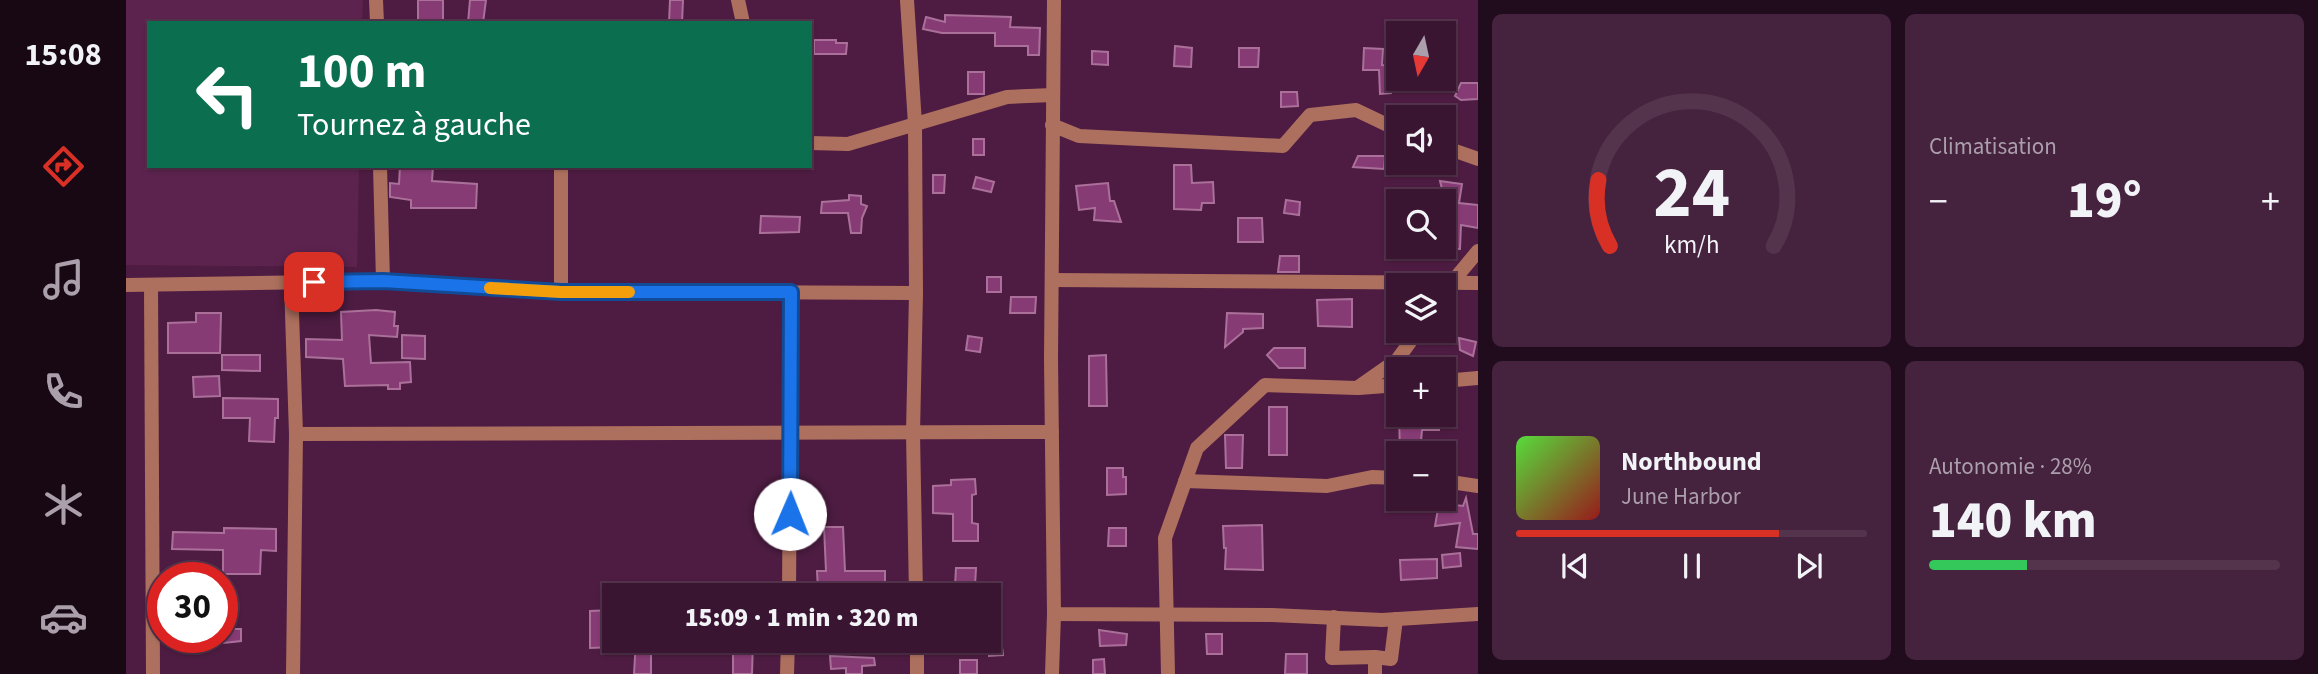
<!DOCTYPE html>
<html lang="fr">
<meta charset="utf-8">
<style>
:root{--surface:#3a1532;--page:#45223e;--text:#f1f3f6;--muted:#ab9fac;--line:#54344d;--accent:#d93025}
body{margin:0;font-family:"Source Sans 3",sans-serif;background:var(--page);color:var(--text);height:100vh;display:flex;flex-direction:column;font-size:26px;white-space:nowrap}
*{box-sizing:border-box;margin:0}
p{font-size:23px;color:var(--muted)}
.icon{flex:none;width:38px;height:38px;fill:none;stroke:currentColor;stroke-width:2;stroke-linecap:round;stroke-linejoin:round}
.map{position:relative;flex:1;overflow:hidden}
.sheet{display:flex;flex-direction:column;gap:14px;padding:14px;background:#200c1c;width:840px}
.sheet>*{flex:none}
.guide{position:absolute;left:21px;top:21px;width:665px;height:147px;border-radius:0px;box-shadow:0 2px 5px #0004,0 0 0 2px var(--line);background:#0b6e4f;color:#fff;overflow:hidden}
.needle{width:46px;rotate:189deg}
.fabs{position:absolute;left:1260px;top:21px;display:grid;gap:14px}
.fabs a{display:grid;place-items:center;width:70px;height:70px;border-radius:0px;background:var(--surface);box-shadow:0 2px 5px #0004,0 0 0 2px var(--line);font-size:35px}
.speed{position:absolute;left:21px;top:562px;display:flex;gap:14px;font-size:35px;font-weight:700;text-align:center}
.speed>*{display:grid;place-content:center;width:91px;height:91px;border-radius:50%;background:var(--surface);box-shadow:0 2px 5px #0004,0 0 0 2px var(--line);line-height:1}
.speed .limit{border:10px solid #d22;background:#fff;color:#111}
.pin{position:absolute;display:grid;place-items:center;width:60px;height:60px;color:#fff;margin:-30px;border-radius:14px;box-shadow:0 4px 10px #0006}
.me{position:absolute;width:77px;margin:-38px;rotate:1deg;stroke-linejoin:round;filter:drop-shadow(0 0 5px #0008)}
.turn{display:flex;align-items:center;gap:24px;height:147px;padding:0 35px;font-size:32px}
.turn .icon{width:91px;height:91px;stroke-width:2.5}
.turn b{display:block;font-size:49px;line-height:60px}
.big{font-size:52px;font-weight:800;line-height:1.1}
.sheet .widget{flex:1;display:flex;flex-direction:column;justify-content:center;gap:10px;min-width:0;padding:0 24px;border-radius:10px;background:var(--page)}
.sheet .dial{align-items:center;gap:0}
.dial svg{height:182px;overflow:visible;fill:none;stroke:var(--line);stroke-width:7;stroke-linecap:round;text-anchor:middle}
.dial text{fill:var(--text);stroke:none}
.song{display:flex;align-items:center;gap:21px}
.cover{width:84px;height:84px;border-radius:10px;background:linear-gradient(135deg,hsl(110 70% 55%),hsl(0 70% 35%))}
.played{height:7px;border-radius:4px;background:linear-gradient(90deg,var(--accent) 75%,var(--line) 75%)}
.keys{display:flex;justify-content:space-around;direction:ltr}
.heat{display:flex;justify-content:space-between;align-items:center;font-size:38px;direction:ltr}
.charge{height:10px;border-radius:5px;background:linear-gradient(90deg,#34c759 28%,var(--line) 0)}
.sheet .tiles{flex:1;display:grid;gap:14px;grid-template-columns:repeat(2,1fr)}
.trip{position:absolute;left:476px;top:583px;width:399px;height:70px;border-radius:0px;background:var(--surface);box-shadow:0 2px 5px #0004,0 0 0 2px var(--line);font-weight:800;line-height:70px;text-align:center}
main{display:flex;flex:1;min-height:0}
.dock{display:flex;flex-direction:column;width:126px;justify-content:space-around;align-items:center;background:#170814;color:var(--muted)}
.dock .icon{width:49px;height:49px}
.dock .selected{color:var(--accent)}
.dock b{font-size:32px;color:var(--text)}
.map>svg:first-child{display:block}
.built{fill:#5c234e}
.building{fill:#863b74;stroke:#aa709a;stroke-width:2}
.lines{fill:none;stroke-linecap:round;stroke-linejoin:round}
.minor{stroke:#ae705e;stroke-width:14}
.route-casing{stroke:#114b97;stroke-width:18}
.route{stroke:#1a73e8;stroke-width:12}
.slow{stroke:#f59e0b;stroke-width:12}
</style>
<main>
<nav class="dock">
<b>15:08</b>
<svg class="icon selected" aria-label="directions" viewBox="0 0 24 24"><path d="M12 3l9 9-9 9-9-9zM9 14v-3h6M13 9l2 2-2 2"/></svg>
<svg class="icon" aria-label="music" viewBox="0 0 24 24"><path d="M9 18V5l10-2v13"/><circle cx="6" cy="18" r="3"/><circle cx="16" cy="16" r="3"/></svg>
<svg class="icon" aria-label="phone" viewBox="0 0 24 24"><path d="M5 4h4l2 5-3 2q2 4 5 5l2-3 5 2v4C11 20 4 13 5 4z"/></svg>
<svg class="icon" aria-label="climate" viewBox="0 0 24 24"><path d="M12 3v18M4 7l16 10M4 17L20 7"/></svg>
<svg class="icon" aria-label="car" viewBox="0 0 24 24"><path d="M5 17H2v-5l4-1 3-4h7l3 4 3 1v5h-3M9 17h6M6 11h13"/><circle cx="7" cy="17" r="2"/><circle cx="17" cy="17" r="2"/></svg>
</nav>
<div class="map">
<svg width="1352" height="674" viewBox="0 0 1352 674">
<rect width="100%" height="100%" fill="#4e1c42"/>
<!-- built -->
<path class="built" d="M0 0H237L236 23H23V166H233L231 267 0 265Z"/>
<!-- building -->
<g class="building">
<rect x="292" y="0" width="25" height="23"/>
<path d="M344 0H360L357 23H342Z"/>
<path d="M544 0H557L556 23H543Z"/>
<path d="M819 15 885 17 884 27 914 28 913 55H902V46H869V33H816L797 29 800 17 819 22Z"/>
<path d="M688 40H710V43H721L720 54H688Z"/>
<path d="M1049 46 1066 48 1065 67 1048 66Z"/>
<path d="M1113 48H1133L1132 67H1113Z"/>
<path d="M1238 48 1257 49 1256 65 1266 66 1265 93 1254 94 1253 70H1237Z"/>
<path d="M966 51 982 52V65L966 64Z"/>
<rect x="842" y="72" width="16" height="22"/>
<path d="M1335 83H1352V99L1335 100 1329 96Z"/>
<path d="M1155 92H1171L1172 106 1155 107Z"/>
<rect x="847" y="139" width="11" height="16"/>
<path d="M1232 156H1259L1258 169 1227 167Z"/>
<path d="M1048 165H1065L1066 183 1087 182 1088 203H1076L1075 210 1048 209Z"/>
<path d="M274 166H307L306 181 351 184 350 208H285V200L264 197V183L273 184Z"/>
<path d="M807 175H819L818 193H807Z"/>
<path d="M850 177 868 182 865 192 847 188Z"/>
<path d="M1314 181 1336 184 1333 203 1352 205V228L1335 225 1334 249 1317 248 1320 205Z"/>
<path d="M982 183 984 201H988L995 222 968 220 969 208 953 210 950 186Z"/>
<path d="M723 195 735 196V204L741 206 736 218 735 233H725L722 213H695L696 202 723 200Z"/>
<path d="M1160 200 1174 202 1173 215 1158 213Z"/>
<path d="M635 216 674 217 673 232 634 233Z"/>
<path d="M1112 218H1136L1137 242H1112Z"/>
<path d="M1154 256H1173V272H1152Z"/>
<rect x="861" y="277" width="14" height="15"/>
<path d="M885 297H910L909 313H884Z"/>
<path d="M1226 299V327L1192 326 1191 300Z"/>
<path d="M250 310 269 312 268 326H272L271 337 243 335 245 363 284 362 285 382 274 383V389H262V385L219 386 217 359 180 357V339L216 340 215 312Z"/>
<path d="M70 313H95L94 353H42V323L70 322Z"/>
<path d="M1101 313 1137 314V328L1117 329V332L1099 347Z"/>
<path d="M276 335 299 336V359L276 358Z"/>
<path d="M842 336 856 338 854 352 840 350Z"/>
<path d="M1333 338 1350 342 1347 356 1334 350Z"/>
<path d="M1148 348H1179V368H1153L1141 355Z"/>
<path d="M96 355H134V371L96 370Z"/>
<path d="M980 355 981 406H963V356Z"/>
<path d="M93 376 94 396 68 397 67 377Z"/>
<path d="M97 398 152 399V418H149L148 442 123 441 124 418H97Z"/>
<rect x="1143" y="407" width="18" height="48"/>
<path d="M1273 415H1314L1313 430H1296L1294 453H1274Z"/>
<path d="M1099 435H1117L1116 468H1100Z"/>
<path d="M981 468H997V477H1000V494L981 495Z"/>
<path d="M849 479 850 494 846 495V523L852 524V541H827V514L807 513V486L825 485V480Z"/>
<path d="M1340 498 1347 534H1352V549L1330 547 1334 523 1309 526 1313 503 1337 506Z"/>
<path d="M1136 525 1137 570 1099 569 1100 548H1098L1097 526Z"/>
<path d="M698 527H717L719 571H759V583L733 582 734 588 692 591 691 571H700Z"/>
<path d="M98 528 150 529V551L135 550 134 574H97V550L46 549 47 532 98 533Z"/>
<path d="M983 528H1000V546H982Z"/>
<path d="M1334 553 1335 566 1317 568 1316 555Z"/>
<path d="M1311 559V578L1275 580 1274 560Z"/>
<path d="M830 568H850L849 586H829Z"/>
<path d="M488 610V647L464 648V611Z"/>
<path d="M98 629H115V641L98 643Z"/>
<path d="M973 630 1001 634 1000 645 974 646Z"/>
<path d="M1080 634H1096V654H1081Z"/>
<path d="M875 638 877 655 863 656V639Z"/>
<path d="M510 640H525V674H508Z"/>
<path d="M607 640H627L626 674H607Z"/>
<path d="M1160 654H1181V674H1159Z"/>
<path d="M704 656 748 658 749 665 736 666V674H720V668L705 669Z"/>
<path d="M978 659 979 674H967V660Z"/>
<rect x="834" y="660" width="17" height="14"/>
</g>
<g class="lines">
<!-- minor -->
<g class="minor">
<path d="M250 0 251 23"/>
<path d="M612 0 617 23"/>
<path d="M781 0 789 124 790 293"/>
<path d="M928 0 925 359 928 614 1146 615 1256 620 1352 614"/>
<path d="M926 125 953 136 1157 146 1184 115 1230 110 1272 130"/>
<path d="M684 143 722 144 881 97 927 95"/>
<path d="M1318 147 1352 159"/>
<path d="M926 280 1352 283"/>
<path d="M257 281 435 291 790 293 787 433 790 595"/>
<path d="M165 283 170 434 167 674"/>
<path d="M0 285 257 281 254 166"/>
<path d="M25 285 27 674"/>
<path d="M1322 287 1352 251"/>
<path d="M435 291V166"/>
<path d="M1318 381 1352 378"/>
<path d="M1233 388 1272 385"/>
<path d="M170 434 926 432"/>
<path d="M1059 481 1201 486 1246 477 1272 478"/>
<path d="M1318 481 1352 486"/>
<path d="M663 595 665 292"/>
<path d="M1208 617 1206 658 1249 657 1265 659 1270 619"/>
<path d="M791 640V674"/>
<path d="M661 674 662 640"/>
<path d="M926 674 928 614"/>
<path d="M1042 674 1039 538 1071 448 1139 385 1231 388 1271 360 1292 331"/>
<path d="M1249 674V657"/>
</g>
</g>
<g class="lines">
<defs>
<path id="route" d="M188 282 257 281 435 292H665L664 514"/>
</defs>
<!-- route casing -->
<use href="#route" class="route-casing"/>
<!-- route -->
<use href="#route" class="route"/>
<!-- slow -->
<path class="slow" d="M364 288 435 292H503"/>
</g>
</svg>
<div class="fabs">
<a><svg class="needle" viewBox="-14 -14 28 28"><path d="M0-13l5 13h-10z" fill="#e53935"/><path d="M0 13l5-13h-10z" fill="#ab9fac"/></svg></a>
<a><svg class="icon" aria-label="sound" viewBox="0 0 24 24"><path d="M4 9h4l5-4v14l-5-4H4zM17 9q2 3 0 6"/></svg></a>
<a><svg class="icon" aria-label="search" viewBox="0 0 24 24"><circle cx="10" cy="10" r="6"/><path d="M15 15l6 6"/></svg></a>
<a><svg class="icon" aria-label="layers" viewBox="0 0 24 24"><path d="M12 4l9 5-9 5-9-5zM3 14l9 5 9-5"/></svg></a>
<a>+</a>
<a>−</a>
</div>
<div class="speed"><div class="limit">30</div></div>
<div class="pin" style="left:188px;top:282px;background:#d93025"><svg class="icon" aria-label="arrive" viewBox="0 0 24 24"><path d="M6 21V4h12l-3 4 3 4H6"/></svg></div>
<svg class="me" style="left:664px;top:514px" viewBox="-20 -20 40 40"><circle r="19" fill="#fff"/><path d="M0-13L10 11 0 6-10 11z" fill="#1a73e8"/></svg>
<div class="trip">15:09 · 1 min · 320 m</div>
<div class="guide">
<div class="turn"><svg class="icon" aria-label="left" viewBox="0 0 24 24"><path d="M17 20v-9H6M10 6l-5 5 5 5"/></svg><div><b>100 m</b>Tournez à gauche</div></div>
</div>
</div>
<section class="sheet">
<div class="tiles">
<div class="widget dial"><svg viewBox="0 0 100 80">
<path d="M14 69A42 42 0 1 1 86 69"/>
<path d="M14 69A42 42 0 0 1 9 40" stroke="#d93025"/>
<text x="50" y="56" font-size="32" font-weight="700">24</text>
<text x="50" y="72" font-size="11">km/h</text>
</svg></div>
<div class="widget"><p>Climatisation</p>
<div class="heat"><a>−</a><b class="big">19°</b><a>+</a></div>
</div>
<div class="widget">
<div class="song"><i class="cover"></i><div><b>Northbound</b><p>June Harbor</p></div></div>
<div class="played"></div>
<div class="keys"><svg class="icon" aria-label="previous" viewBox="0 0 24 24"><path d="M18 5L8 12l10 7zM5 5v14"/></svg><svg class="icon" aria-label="pause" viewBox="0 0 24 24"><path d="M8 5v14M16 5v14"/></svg><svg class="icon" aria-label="next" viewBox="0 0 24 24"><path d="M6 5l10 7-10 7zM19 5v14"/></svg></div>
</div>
<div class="widget"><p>Autonomie · 28%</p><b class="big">140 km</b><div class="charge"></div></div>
</div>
</section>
</main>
